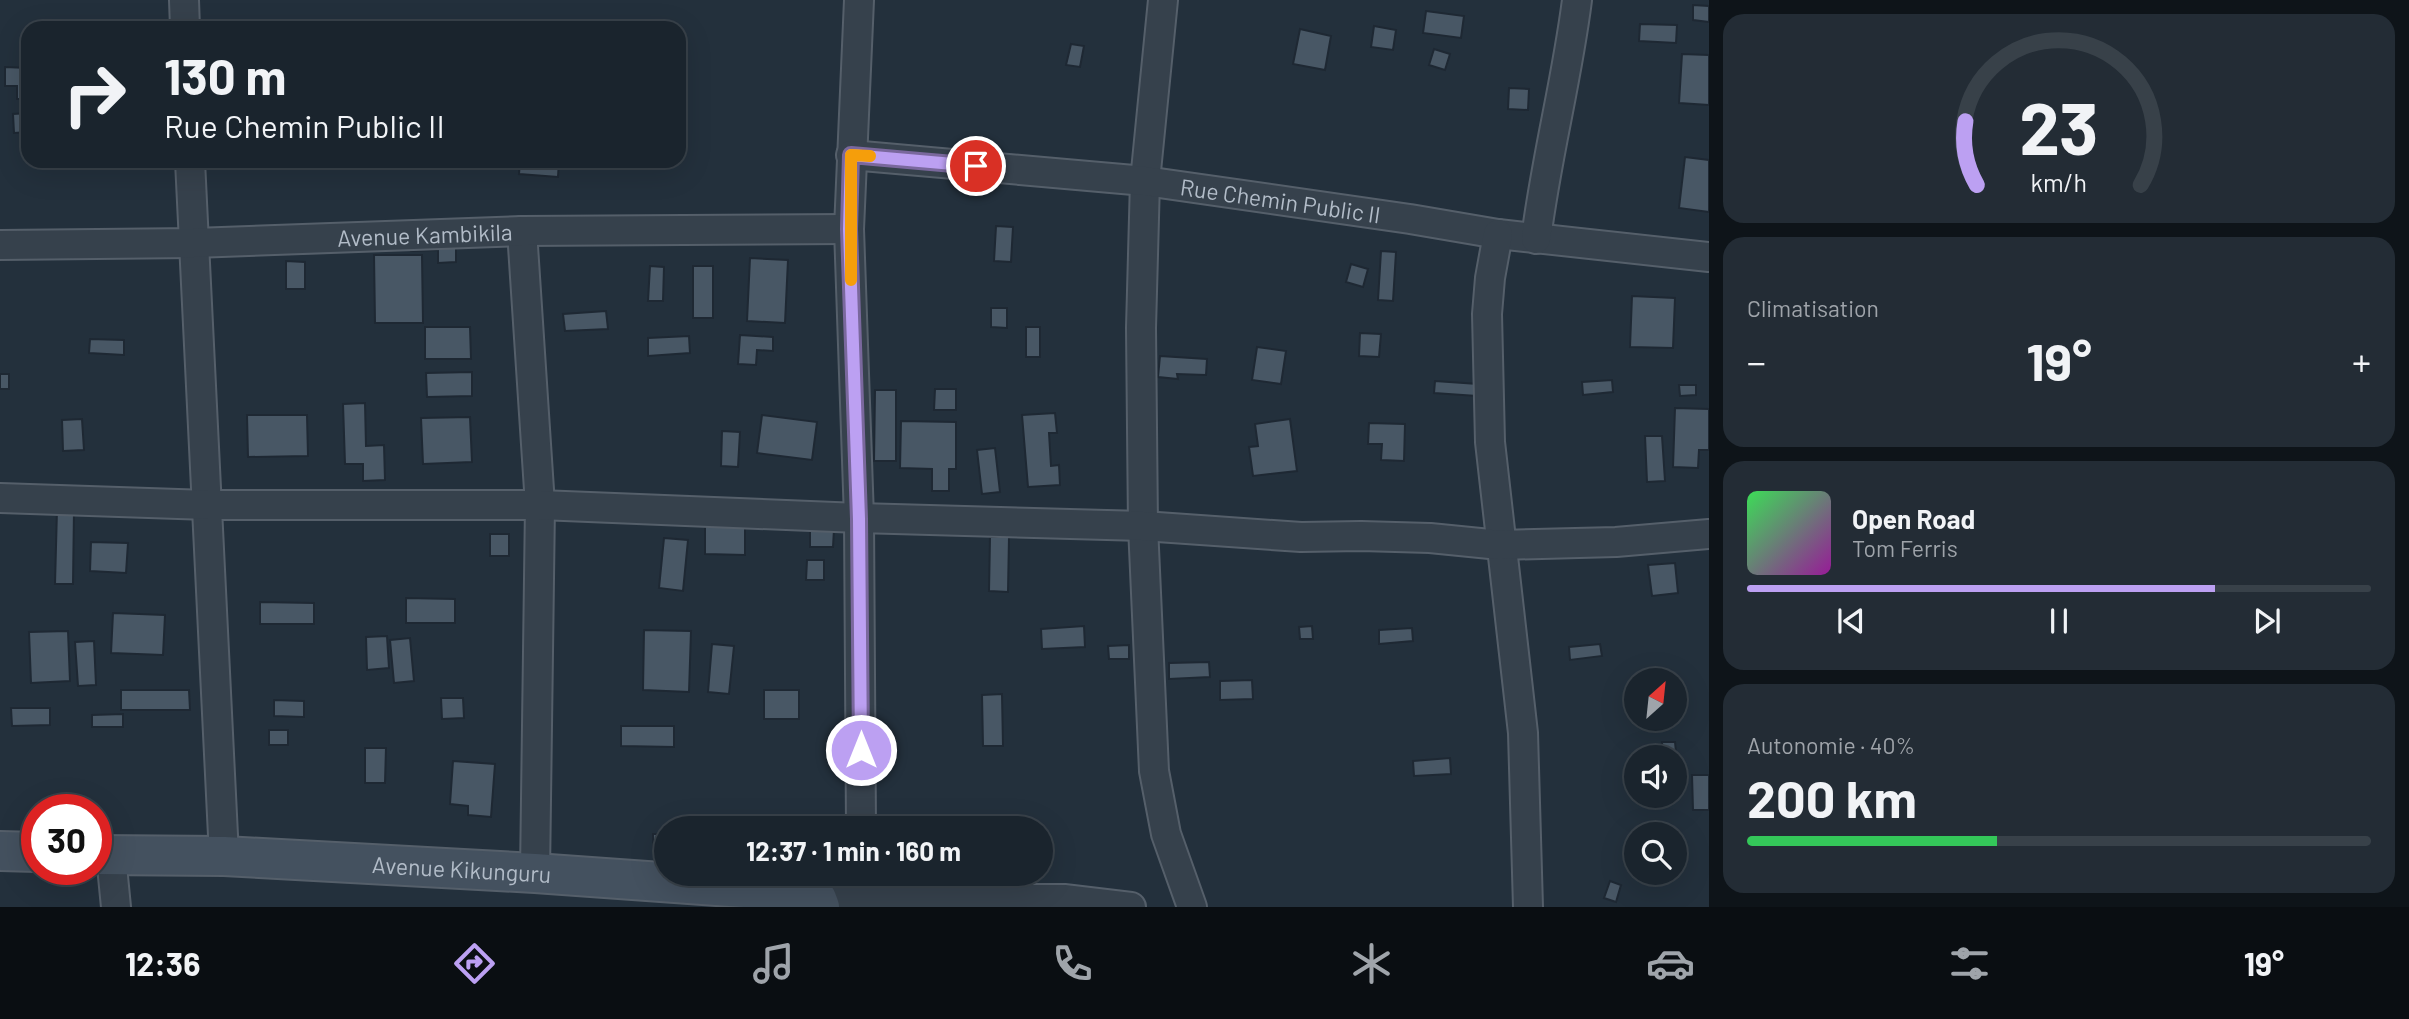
<!DOCTYPE html>
<html lang="fr">
<meta charset="utf-8">
<style>
:root{--surface:#1a242d;--page:#232c35;--text:#f1f3f6;--muted:#9fa4aa;--line:#384149;--accent:#bca0f2}
body{margin:0;font-family:Barlow,sans-serif;background:var(--page);color:var(--text);height:100vh;display:flex;flex-direction:column;font-size:26px;white-space:nowrap}
*{box-sizing:border-box;margin:0}
p{font-size:23px;color:var(--muted)}
.icon{flex:none;width:38px;height:38px;fill:none;stroke:currentColor;stroke-width:2;stroke-linecap:round;stroke-linejoin:round}
.map{position:relative;flex:1;overflow:hidden}
.side{display:flex;flex-direction:column;gap:14px;padding:14px;background:#0e1419;width:700px}
.side>*{flex:none}
.hud{position:absolute;left:21px;top:21px;width:665px;height:147px;border-radius:21px;box-shadow:0 7px 28px #0002,0 0 0 2px var(--line);background:#1a242d;color:var(--text);overflow:hidden}
.needle{width:46px;rotate:27deg}
.buttons{position:absolute;left:1624px;top:668px;display:grid;gap:14px}
.buttons a{display:grid;place-items:center;width:63px;height:63px;border-radius:50%;background:var(--surface);box-shadow:0 7px 28px #0002,0 0 0 2px var(--line);font-size:35px}
.speed{position:absolute;left:21px;top:794px;display:flex;gap:14px;font-size:35px;font-weight:700;text-align:center}
.speed>*{display:grid;place-content:center;width:91px;height:91px;border-radius:50%;background:var(--surface);box-shadow:0 7px 28px #0002,0 0 0 2px var(--line);line-height:1}
.speed .limit{border:10px solid #d22;background:#fff;color:#111}
.pin{position:absolute;display:grid;place-items:center;width:60px;height:60px;color:#fff;margin:-30px;border:4px solid #fff;border-radius:50%;box-shadow:0 2px 7px #0007}
.me{position:absolute;width:77px;margin:-38px;rotate:0deg;stroke-linejoin:round;filter:drop-shadow(0 0 5px #0008)}
.turn{display:flex;align-items:center;gap:24px;height:147px;padding:0 28px;font-size:32px}
.turn .icon{width:91px;height:91px;stroke-width:2.5}
.turn b{display:block;font-size:49px;line-height:60px}
.big{font-size:52px;font-weight:700;line-height:1.1}
.side .tile{flex:1;display:flex;flex-direction:column;justify-content:center;gap:10px;min-width:0;padding:0 24px;border-radius:21px;background:var(--page)}
.side .dial{align-items:center;gap:0}
.dial svg{height:182px;overflow:visible;fill:none;stroke:var(--line);stroke-width:7;stroke-linecap:round;text-anchor:middle}
.dial text{fill:var(--text);stroke:none}
.song{display:flex;align-items:center;gap:21px}
.cover{width:84px;height:84px;border-radius:10px;background:linear-gradient(135deg,hsl(130 70% 55%),hsl(300 70% 35%))}
.played{height:7px;border-radius:4px;background:linear-gradient(90deg,var(--accent) 75%,var(--line) 75%)}
.keys{display:flex;justify-content:space-around;direction:ltr}
.heat{display:flex;justify-content:space-between;align-items:center;font-size:38px;direction:ltr}
.charge{height:10px;border-radius:5px;background:linear-gradient(90deg,#34c759 40%,var(--line) 0)}
.trip{position:absolute;left:654px;top:816px;width:399px;height:70px;border-radius:35px;background:var(--surface);box-shadow:0 7px 28px #0002,0 0 0 2px var(--line);font-weight:700;line-height:70px;text-align:center}
.menu{display:flex;height:112px;justify-content:space-around;align-items:center;background:#0a0e12;color:var(--muted)}
.menu .icon{width:49px;height:49px}
.menu .selected{color:var(--accent)}
.menu b{font-size:32px;color:var(--text)}
main{display:flex;flex:1;min-height:0}
.map>svg:first-child{display:block}
.building{fill:#485765;stroke:#1e2833;stroke-width:2}
.lines{fill:none;stroke-linecap:round;stroke-linejoin:round}
.street-casing{stroke:#555f6a;stroke-width:32}
.secondary-casing{stroke:#555f6a;stroke-width:42}
.street{stroke:#36414c;stroke-width:28}
.secondary{stroke:#44515f;stroke-width:38}
.route-casing{stroke:#7a689d;stroke-width:18}
.route{stroke:#bca0f2;stroke-width:12}
.slow{stroke:#f59e0b;stroke-width:12}
.labels{text-anchor:middle;dominant-baseline:central;stroke-width:7;stroke-linejoin:round;paint-order:stroke}
.street-label{font-size:23px;fill:#b2bcc8;stroke:#1c2631}
</style>
<main>
<div class="map">
<svg width="1709" height="907" viewBox="0 0 1709 907">
<rect width="100%" height="100%" fill="#23303c"/>
<!-- building -->
<g class="building">
<path d="M1693 5 1709 6V22L1693 20Z"/>
<path d="M1426 11 1464 16 1461 38 1423 33Z"/>
<path d="M1640 24 1677 25 1676 43 1639 41Z"/>
<path d="M1374 26 1396 30 1393 50 1371 47Z"/>
<path d="M1300 29 1331 36 1325 70 1293 64Z"/>
<path d="M1071 44 1084 46 1080 67 1066 65Z"/>
<path d="M1434 49 1450 54 1445 70 1429 65Z"/>
<path d="M1682 54 1709 55V105L1679 103Z"/>
<path d="M5 67 28 68V99H17V86H5Z"/>
<path d="M1509 88 1529 89 1528 110 1508 109Z"/>
<path d="M28 113V132L14 133 13 114Z"/>
<path d="M1685 157 1709 160V212L1679 208Z"/>
<path d="M520 161H559L558 177 519 174Z"/>
<path d="M996 226 1013 227 1011 262 994 261Z"/>
<path d="M456 234V262L438 263V250L411 251V235Z"/>
<path d="M1381 251 1396 252 1393 301 1378 300Z"/>
<path d="M374 255H422L423 323H375Z"/>
<path d="M750 258 788 260 785 323 747 321Z"/>
<path d="M286 261 305 262V289H286Z"/>
<path d="M1351 264 1368 269 1363 287 1346 282Z"/>
<path d="M650 266 664 267 663 301H648Z"/>
<rect x="693" y="266" width="20" height="52"/>
<path d="M1632 296 1675 298 1673 348 1630 347Z"/>
<path d="M991 308H1007V328L991 327Z"/>
<path d="M606 311 608 329 565 331 563 314Z"/>
<path d="M425 327H470L471 359H425Z"/>
<rect x="1026" y="327" width="14" height="30"/>
<path d="M1360 333 1381 334 1379 357 1359 356Z"/>
<path d="M740 335 773 337V351L757 350 756 365 738 364Z"/>
<path d="M689 336 690 353 648 356V338Z"/>
<path d="M90 339 124 340V355L89 353Z"/>
<path d="M1257 347 1286 351 1281 384 1252 380Z"/>
<path d="M1160 356 1207 359 1206 375 1177 374 1178 379 1158 377Z"/>
<path d="M472 372V396L427 397 426 373Z"/>
<rect x="0" y="374" width="9" height="15"/>
<path d="M1612 380 1613 392 1583 395 1582 382Z"/>
<path d="M1435 381 1478 384 1477 396 1434 393Z"/>
<path d="M1679 385H1696V395L1680 396Z"/>
<path d="M935 389H956V410H934Z"/>
<path d="M875 390H896V461H874Z"/>
<path d="M365 403 366 446 384 445 385 480 363 481V464H345L343 404Z"/>
<path d="M1675 408 1709 409V450H1699L1698 468 1673 467Z"/>
<path d="M1055 413 1057 433H1049L1051 466 1059 465 1060 485 1028 487 1022 415Z"/>
<path d="M247 415H307L308 456 248 457Z"/>
<path d="M762 415 817 422 812 460 757 453Z"/>
<path d="M470 417 472 462 423 464 421 418Z"/>
<path d="M82 419 84 450 63 451 62 420Z"/>
<path d="M1290 419 1297 471 1253 476 1249 447 1258 446 1255 424Z"/>
<path d="M901 421 956 422V469H949V491H932V469L900 468Z"/>
<path d="M1369 423 1405 424 1404 461 1381 460 1382 444H1368Z"/>
<path d="M722 431 740 432 738 467 721 466Z"/>
<path d="M1645 436H1662L1665 481 1647 482Z"/>
<path d="M995 448 1000 492 982 494 977 450Z"/>
<path d="M57 509 74 510 73 584H55Z"/>
<path d="M705 518 745 519V555L705 554Z"/>
<path d="M810 528 834 529 833 547H810Z"/>
<rect x="490" y="534" width="19" height="22"/>
<path d="M990 537H1009L1008 592 989 591Z"/>
<path d="M664 538 688 540 683 591 659 588Z"/>
<path d="M91 542 128 543 126 573 90 571Z"/>
<path d="M807 560H824V580H806Z"/>
<path d="M1675 563 1678 593 1652 596 1648 565Z"/>
<path d="M406 598 455 599V623H406Z"/>
<path d="M260 602 314 603V624H260Z"/>
<path d="M113 613 165 615 163 655 111 653Z"/>
<path d="M1084 626 1085 647 1042 649 1041 629Z"/>
<path d="M1312 626 1313 639H1300L1299 627Z"/>
<path d="M1412 628 1413 641 1379 644V630Z"/>
<path d="M644 630 691 631 689 692 643 690Z"/>
<path d="M68 631 70 681 31 683 29 632Z"/>
<path d="M387 636 389 668 367 670 366 637Z"/>
<path d="M410 638 414 681 394 683 390 640Z"/>
<path d="M94 641 96 685 78 686 75 642Z"/>
<path d="M712 644 734 646 729 694 708 692Z"/>
<path d="M1600 644 1602 656 1570 660 1569 647Z"/>
<path d="M1129 645V659H1109L1108 646Z"/>
<path d="M1209 662 1210 677 1169 679V663Z"/>
<path d="M1252 680 1253 699 1220 700V681Z"/>
<path d="M121 690H189L190 710H121Z"/>
<rect x="764" y="690" width="35" height="29"/>
<path d="M1002 694 1003 746H983L982 695Z"/>
<path d="M441 698H463L464 718 442 719Z"/>
<path d="M274 700 304 701V717L274 716Z"/>
<path d="M11 708H50V725L12 726Z"/>
<path d="M123 714V727H92V715Z"/>
<path d="M621 726H674V747L621 746Z"/>
<rect x="269" y="730" width="19" height="15"/>
<path d="M1662 742H1675L1678 772 1675 773V758H1663Z"/>
<path d="M365 748H386L385 783H365Z"/>
<path d="M1450 758 1451 774 1414 776 1413 761Z"/>
<path d="M453 761 495 764 491 817 468 815V806L450 804Z"/>
<path d="M1692 775H1709V810H1693Z"/>
<path d="M653 834H667V849L653 850Z"/>
<path d="M1610 881 1621 885 1616 902 1604 898Z"/>
</g>
<g class="lines">
<defs>
<g id="street">
<path d="M184 0 185 28"/>
<path d="M859 0 849 229 859 518 861 828"/>
<path d="M1163 0 1145 181 1141 328 1143 526 1154 771 1166 834 1192 907"/>
<path id="s1" d="M851 155 1145 181 1410 219 1498 234 1709 257"/>
<path d="M190 161 224 856"/>
<path d="M522 231 540 505 535 873"/>
<path d="M1498 234 1490 278 1487 314 1490 442 1523 733 1528 907"/>
<path d="M1536 239C1546 158 1567 80 1577 0"/>
<path id="s2" d="M0 245 194 243 522 231 849 229"/>
<path d="M0 498 208 505H540L859 518 1143 526 1301 537 1361 536 1430 538 1500 545 1616 542 1709 534"/>
<path d="M111 856 116 907"/>
<path d="M862 873V900"/>
<path d="M817 899H1064L1131 907"/>
</g>
<g id="secondary">
<path d="M0 851 37 852"/>
<path id="s3" d="M96 855 224 856 535 873 800 892 817 899 820 907"/>
</g>
</defs>
<!-- street casing -->
<use href="#street" class="street-casing"/>
<!-- secondary casing -->
<use href="#secondary" class="secondary-casing"/>
<!-- street -->
<use href="#street" class="street"/>
<!-- secondary -->
<use href="#secondary" class="secondary"/>
</g>
<g class="lines">
<defs>
<path id="route" d="M861 750 859 519 849 229 851 155 976 166"/>
</defs>
<!-- route casing -->
<use href="#route" class="route-casing"/>
<!-- route -->
<use href="#route" class="route"/>
<!-- slow -->
<path class="slow" d="M851 280V155L870 156"/>
</g>
<g class="labels">
<!-- street labels -->
<g class="street-label">
<text stroke="none"><textPath href="#s1" startOffset="432">Rue Chemin Public II</textPath></text>
<text stroke="none"><textPath href="#s2" startOffset="425">Avenue Kambikila</textPath></text>
<text stroke="none"><textPath href="#s3" startOffset="366">Avenue Kikunguru</textPath></text>
</g>
</g>
</svg>
<div class="buttons">
<a><svg class="needle" viewBox="-14 -14 28 28"><path d="M0-13l5 13h-10z" fill="#e53935"/><path d="M0 13l5-13h-10z" fill="#9fa4aa"/></svg></a>
<a><svg class="icon" aria-label="sound" viewBox="0 0 24 24"><path d="M4 9h4l5-4v14l-5-4H4zM17 9q2 3 0 6"/></svg></a>
<a><svg class="icon" aria-label="search" viewBox="0 0 24 24"><circle cx="10" cy="10" r="6"/><path d="M15 15l6 6"/></svg></a>
</div>
<div class="speed"><div class="limit">30</div></div>
<div class="pin" style="left:976px;top:166px;background:#d93025"><svg class="icon" aria-label="arrive" viewBox="0 0 24 24"><path d="M6 21V4h12l-3 4 3 4H6"/></svg></div>
<svg class="me" style="left:861px;top:750px" viewBox="-20 -20 40 40"><circle r="17" fill="#bca0f2" stroke="#fff" stroke-width="3"/><path d="M0-11L8 9 0 5-8 9z" fill="#fff"/></svg>
<div class="trip">12:37 · 1 min · 160 m</div>
<div class="hud">
<div class="turn"><svg class="icon" aria-label="right" viewBox="0 0 24 24"><path d="M7 20v-9h11M14 6l5 5-5 5"/></svg><div><b>130 m</b>Rue Chemin Public II</div></div>
</div>
</div>
<section class="side">
<div class="tile dial"><svg viewBox="0 0 100 80">
<path d="M14 69A42 42 0 1 1 86 69"/>
<path d="M14 69A42 42 0 0 1 9 41" stroke="#bca0f2"/>
<text x="50" y="56" font-size="32" font-weight="700">23</text>
<text x="50" y="72" font-size="11">km/h</text>
</svg></div>
<div class="tile"><p>Climatisation</p>
<div class="heat"><a>−</a><b class="big">19°</b><a>+</a></div>
</div>
<div class="tile">
<div class="song"><i class="cover"></i><div><b>Open Road</b><p>Tom Ferris</p></div></div>
<div class="played"></div>
<div class="keys"><svg class="icon" aria-label="previous" viewBox="0 0 24 24"><path d="M18 5L8 12l10 7zM5 5v14"/></svg><svg class="icon" aria-label="pause" viewBox="0 0 24 24"><path d="M8 5v14M16 5v14"/></svg><svg class="icon" aria-label="next" viewBox="0 0 24 24"><path d="M6 5l10 7-10 7zM19 5v14"/></svg></div>
</div>
<div class="tile"><p>Autonomie · 40%</p><b class="big">200 km</b><div class="charge"></div></div>
</section>
</main>
<nav class="menu">
<b>12:36</b>
<svg class="icon selected" aria-label="directions" viewBox="0 0 24 24"><path d="M12 3l9 9-9 9-9-9zM9 14v-3h6M13 9l2 2-2 2"/></svg>
<svg class="icon" aria-label="music" viewBox="0 0 24 24"><path d="M9 18V5l10-2v13"/><circle cx="6" cy="18" r="3"/><circle cx="16" cy="16" r="3"/></svg>
<svg class="icon" aria-label="phone" viewBox="0 0 24 24"><path d="M5 4h4l2 5-3 2q2 4 5 5l2-3 5 2v4C11 20 4 13 5 4z"/></svg>
<svg class="icon" aria-label="climate" viewBox="0 0 24 24"><path d="M12 3v18M4 7l16 10M4 17L20 7"/></svg>
<svg class="icon" aria-label="car" viewBox="0 0 24 24"><path d="M5 17H2v-5l4-1 3-4h7l3 4 3 1v5h-3M9 17h6M6 11h13"/><circle cx="7" cy="17" r="2"/><circle cx="17" cy="17" r="2"/></svg>
<svg class="icon" aria-label="filters" viewBox="0 0 24 24"><path d="M4 7h16M4 17h16"/><circle cx="9" cy="7" r="2"/><circle cx="15" cy="17" r="2"/></svg>
<b>19°</b>
</nav>
